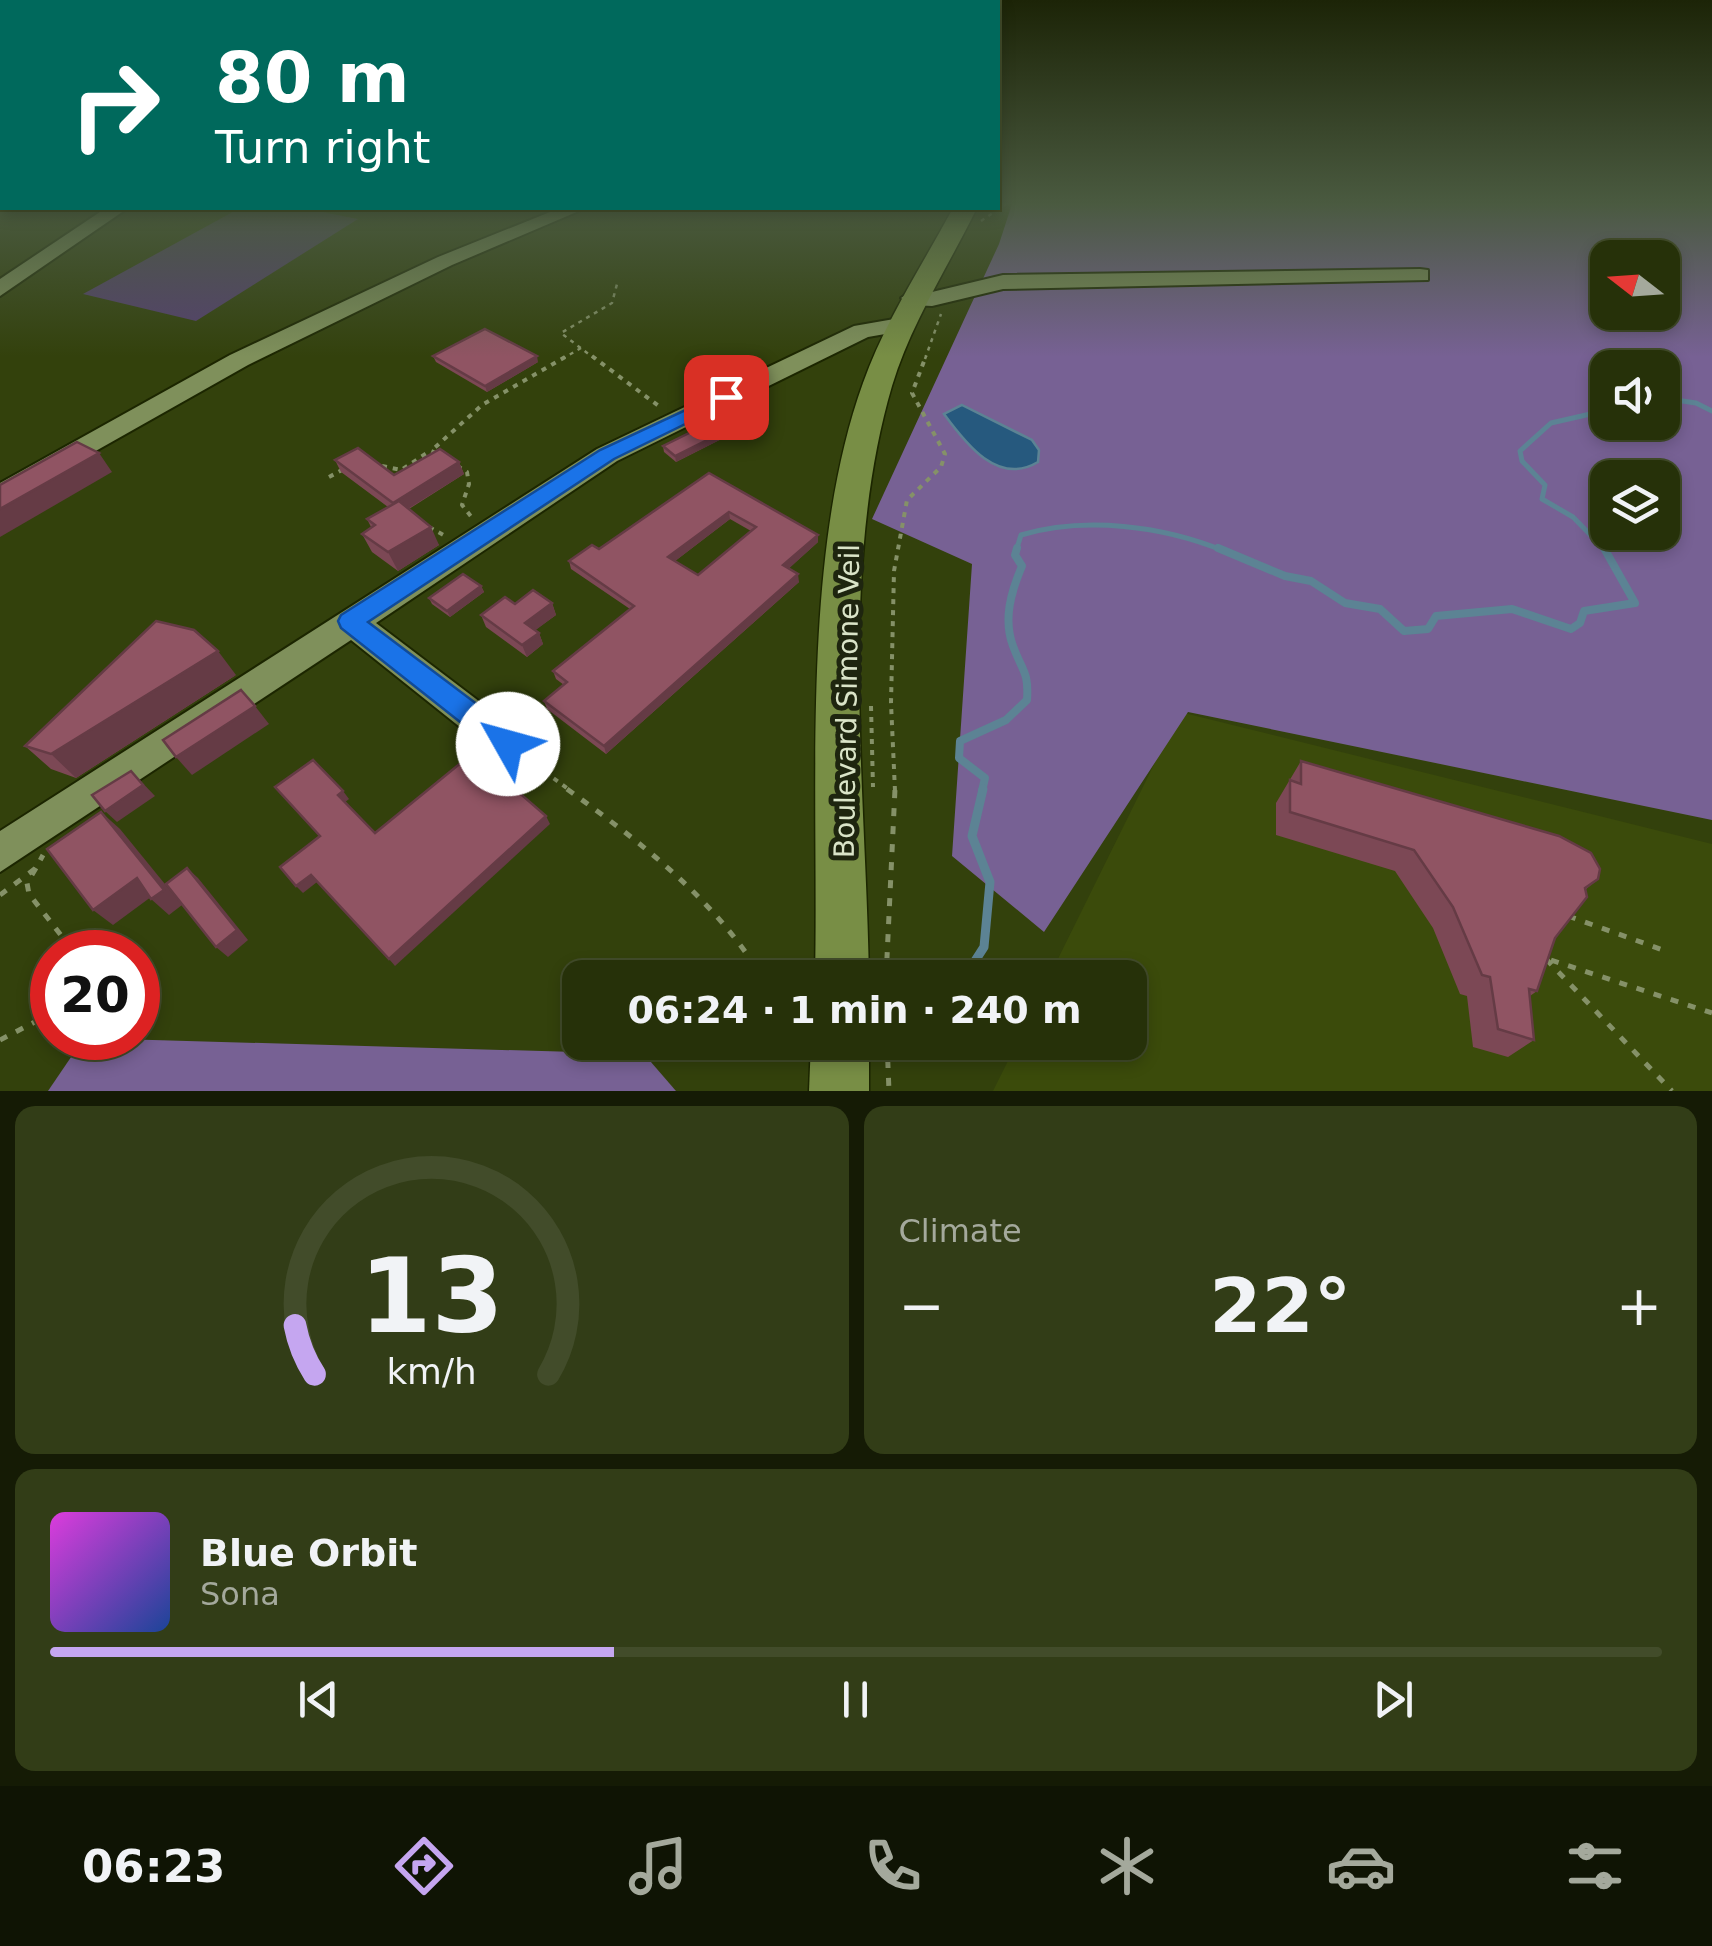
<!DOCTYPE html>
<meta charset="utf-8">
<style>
:root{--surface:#263109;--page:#323d17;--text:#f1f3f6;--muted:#a4a99c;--line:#424c2a;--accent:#c5a6f0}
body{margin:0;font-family:"DejaVu Sans",sans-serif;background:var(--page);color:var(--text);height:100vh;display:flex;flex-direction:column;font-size:38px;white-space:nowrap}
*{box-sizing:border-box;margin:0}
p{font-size:32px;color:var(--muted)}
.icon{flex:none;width:55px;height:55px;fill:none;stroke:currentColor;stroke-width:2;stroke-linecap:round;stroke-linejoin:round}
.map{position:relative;height:1091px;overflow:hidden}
.panel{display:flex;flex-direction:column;gap:15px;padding:15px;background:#151b05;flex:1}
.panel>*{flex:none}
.banner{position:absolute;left:0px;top:0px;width:1000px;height:210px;box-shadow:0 5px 15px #0003,0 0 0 2px var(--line);background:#00695c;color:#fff;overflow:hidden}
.needle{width:65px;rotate:287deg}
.tools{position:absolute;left:1590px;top:240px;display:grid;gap:20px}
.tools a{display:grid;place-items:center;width:90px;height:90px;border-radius:20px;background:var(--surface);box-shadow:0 5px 15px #0003,0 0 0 2px var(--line);font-size:50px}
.speed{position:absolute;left:30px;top:930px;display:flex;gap:20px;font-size:50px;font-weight:700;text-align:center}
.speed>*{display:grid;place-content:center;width:130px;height:130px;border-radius:50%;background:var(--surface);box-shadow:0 5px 15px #0003,0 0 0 2px var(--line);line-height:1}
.speed .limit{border:15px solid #d22;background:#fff;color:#111}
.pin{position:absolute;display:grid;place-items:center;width:85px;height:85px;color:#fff;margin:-42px;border-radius:20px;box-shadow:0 5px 15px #0006}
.me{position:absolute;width:110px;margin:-55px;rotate:308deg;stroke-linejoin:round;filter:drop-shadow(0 0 8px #0008)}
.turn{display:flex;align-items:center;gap:35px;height:210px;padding:0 50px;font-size:45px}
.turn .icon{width:130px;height:130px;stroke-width:2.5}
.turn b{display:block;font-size:70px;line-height:85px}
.big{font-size:75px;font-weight:800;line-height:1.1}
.panel .tile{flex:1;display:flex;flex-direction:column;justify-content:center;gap:15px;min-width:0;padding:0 35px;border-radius:20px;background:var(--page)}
.panel .dial{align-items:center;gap:0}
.dial svg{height:260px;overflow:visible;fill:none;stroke:var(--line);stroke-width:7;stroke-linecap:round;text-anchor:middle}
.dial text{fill:var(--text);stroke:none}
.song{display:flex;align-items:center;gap:30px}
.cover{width:120px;height:120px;border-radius:15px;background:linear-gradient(135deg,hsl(300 70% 55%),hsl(220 70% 35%))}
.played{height:10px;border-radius:5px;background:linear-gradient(90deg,var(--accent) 35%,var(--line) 35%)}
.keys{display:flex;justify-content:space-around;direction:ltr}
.heat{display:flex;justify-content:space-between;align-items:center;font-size:55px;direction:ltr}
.panel .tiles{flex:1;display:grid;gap:15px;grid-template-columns:1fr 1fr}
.tile:last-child{grid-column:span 2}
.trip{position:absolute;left:562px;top:960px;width:585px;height:100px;border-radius:20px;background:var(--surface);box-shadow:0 5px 15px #0003,0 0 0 2px var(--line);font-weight:800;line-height:100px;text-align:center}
.tabs{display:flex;height:160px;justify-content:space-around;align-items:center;background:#0f1404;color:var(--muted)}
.tabs .icon{width:70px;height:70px}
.tabs .selected{color:var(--accent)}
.tabs b{font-size:45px;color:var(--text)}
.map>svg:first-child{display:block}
.built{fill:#3b4b0b}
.green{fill:#554070}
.forest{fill:#776194;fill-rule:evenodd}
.water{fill:#26597e;stroke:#5c8394;stroke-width:2.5}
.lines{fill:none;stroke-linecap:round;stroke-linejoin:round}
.stream-far2{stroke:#5c8394;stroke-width:5}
.stream-far1{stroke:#5c8394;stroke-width:8}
.stream{stroke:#5c8394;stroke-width:9}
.minor-casing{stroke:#1c2600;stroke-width:4}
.major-casing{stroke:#1c2600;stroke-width:3}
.path-far2{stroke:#859168;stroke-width:2.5;stroke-dasharray:4 5;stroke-linecap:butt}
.path-far1{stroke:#859168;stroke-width:4;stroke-dasharray:5 6;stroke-linecap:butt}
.path{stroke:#859168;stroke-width:5;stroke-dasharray:8 10;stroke-linecap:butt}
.minor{fill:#7f905b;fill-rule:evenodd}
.major{fill:#788e45;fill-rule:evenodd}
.wall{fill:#7c4855;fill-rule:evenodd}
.shaded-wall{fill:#653b45}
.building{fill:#905463;stroke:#653b45;stroke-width:2.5;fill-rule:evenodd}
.route{fill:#1a73e8;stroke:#114b97;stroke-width:2.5}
.labels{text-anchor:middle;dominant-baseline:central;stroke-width:10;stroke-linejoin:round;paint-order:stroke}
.street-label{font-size:28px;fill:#dae4c8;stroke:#1e250f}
</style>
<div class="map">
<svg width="1712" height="1091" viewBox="0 0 1712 1091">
<rect width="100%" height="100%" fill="#33410c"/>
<!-- built -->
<path class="built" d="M1180 712 1712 844V1091H993L1017 1043 1130 1042V978L1049 977Z"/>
<!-- green -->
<path class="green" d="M240 208H302L358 219 196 321 83 294Z"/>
<!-- forest -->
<g class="forest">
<path d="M1012 204H1712V820L1188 712 1044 932 952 856 972 564 872 519 999 244ZM1608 258H1662V312H1608ZM1608 368H1662V422H1608ZM1608 478H1662V532H1608Z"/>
<path d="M84 1038 644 1054 676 1091H48Z"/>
</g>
<!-- water -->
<path class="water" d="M962 405 1032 440 1039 450 1038 462C998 486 966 444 944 414Z"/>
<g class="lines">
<!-- stream-far2 -->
<g class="stream-far2">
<path d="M1662 398 1696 403 1712 411"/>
<path d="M1016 551 1021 535C1085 516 1163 526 1224 551"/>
<path d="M1606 551 1573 517 1542 499 1545 485 1522 461 1520 451 1551 423 1608 410"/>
</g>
<!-- stream-far1 -->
<g class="stream-far1">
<path d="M1218 548 1285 576 1311 581 1345 603 1380 609 1404 631 1428 629 1436 616 1512 609 1571 629 1580 623 1584 611 1635 603 1604 548"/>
<path d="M982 791 985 778 959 758 960 741 1006 720 1027 700C1029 671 1022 671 1013 646 1003 619 1011 592 1022 566L1015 555 1017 548"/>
</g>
<!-- stream -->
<g class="stream">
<path d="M964 978 984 947 990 882 972 836 983 789"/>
<path d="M864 1051 884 1042"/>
</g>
<defs>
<g id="minor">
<path d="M106 208H128L0 296V279Z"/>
<path d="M560 208H586L452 265 248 365 0 505V483L230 355 438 257Z"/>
<path d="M1420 269 1428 270V280L1003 289 932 306 912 305 901 298 912 291 932 292 1003 275Z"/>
<path d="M900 318 912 325 908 330 868 337 617 461 376 623 521 733 526 744 521 755 508 760 495 755 351 640 0 872V831L597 449 854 326Z"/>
</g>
<g id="major">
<path d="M953 208H977C948 267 911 323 892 386 838 569 866 789 869 978H815C819 793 800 558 863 383 885 321 922 266 953 208Z"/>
<path d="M811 1042H869V1091H809Z"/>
</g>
</defs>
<!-- minor casing -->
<use href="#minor" class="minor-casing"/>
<!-- major casing -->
<use href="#major" class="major-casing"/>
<!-- path-far2 -->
<g class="path-far2">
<path d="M981 221 1006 204"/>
<path d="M562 359 581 348"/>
<path d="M595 359 561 333 612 303 617 284"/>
<path d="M925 359 941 314"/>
</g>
<!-- path-far1 -->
<g class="path-far1">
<path d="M592 356 660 407"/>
<path d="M436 453 431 451 482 405 567 356"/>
<path d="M382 466 401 470 430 451"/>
<path d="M457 466 467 472 469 484 462 505 473 519"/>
<path d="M329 477 342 470"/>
<path d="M429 527 447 537"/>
<path d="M871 706 873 787"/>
<path d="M527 759 571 791"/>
<path d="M895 791 891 703 894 571 907 500 941 467 945 454 912 393 926 356"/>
</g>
<!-- path -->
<g class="path">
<path d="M567 789C643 844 713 898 763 978"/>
<path d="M36 868 27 883 29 894 74 952"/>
<path d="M0 895 36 868 43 855"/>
<path d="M1568 916 1663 950"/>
<path d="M1546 959 1672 1091"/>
<path d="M1551 960 1712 1013"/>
<path d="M886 978 895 789"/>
<path d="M0 1040 52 1013"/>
<path d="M887 1042 889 1091"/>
</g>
<!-- minor -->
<use href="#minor" class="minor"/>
<!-- major -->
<use href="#major" class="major"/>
</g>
<!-- wall -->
<g class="wall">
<path d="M433 356 538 362 487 392 436 362Z"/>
<path d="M763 412V418L676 462 664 452 663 446Z"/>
<path d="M335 460 394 475 459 462 464 474 409 509 439 545 398 571 372 552 362 534 371 527 367 519 388 507 341 472Z"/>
<path d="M709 473 818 535V542L789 568 799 582 606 754 547 709 544 701 564 685 556 679 553 671 630 609 571 569 569 561 599 549ZM730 519 751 531 698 575 675 561Z"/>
<path d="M481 586 484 592 450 617 432 604 429 598Z"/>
<path d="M552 603 556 615 535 630 539 633 543 644 527 657 486 627 481 615 515 604Z"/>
<path d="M236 675 76 778 51 769 25 746Z"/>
<path d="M1301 761 1598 879 1585 890 1555 938 1537 991 1530 996 1534 1040 1508 1057 1473 1047 1467 996 1460 994 1433 928 1395 871 1276 835V803Z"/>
</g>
<!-- shaded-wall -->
<g class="shaded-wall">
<path d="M537 356 538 362 487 392 485 386Z"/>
<path d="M763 412V418L676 462 675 456Z"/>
<path d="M99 453 112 472 0 537V509Z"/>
<path d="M459 462 464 474 398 515 393 503Z"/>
<path d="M729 512 730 519 670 565 668 557Z"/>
<path d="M431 527 439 545 398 571 388 552Z"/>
<path d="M818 535V542L784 573 783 565Z"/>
<path d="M798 574 799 582 606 754 604 746Z"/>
<path d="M481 586 484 592 450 617 447 611Z"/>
<path d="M552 603 556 615 529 635 525 623Z"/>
<path d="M539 633 543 644 527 657 522 645Z"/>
<path d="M218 651 236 675 76 778 51 754Z"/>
<path d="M255 706 269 724 192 775 176 757Z"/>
<path d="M131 771 155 796 117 822 105 811Z"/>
<path d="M343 791 349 799 344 803 338 795Z"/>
<path d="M101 812 120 829 182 905 169 915 151 899Z"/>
<path d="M546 816 550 824 395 966 389 959Z"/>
<path d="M187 868 198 878 248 940 228 957 216 947Z"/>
<path d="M311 875 317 882 303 893 296 886Z"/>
<path d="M137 878 155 894 113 925 93 910Z"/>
</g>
<!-- building -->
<g class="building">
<path d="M485 329 537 356 485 386 433 356Z"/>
<path d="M756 400 763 412 675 456 663 446Z"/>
<path d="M77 442 99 453 0 509V485Z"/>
<path d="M358 448 394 475 440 449 459 462 393 503 335 460Z"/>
<path d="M709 473 818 535 783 565 798 574 604 746 544 701 567 682 553 671 634 606 569 561 592 545 599 549ZM729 512 756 527 698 575 668 557Z"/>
<path d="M399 501 431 527 388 552 362 534 375 525 367 519Z"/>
<path d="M463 574 481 586 447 611 429 598Z"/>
<path d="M533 590 552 603 525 623 539 633 522 645 481 615 505 597 515 604Z"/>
<path d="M156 621 194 630 218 651 51 754 25 746Z"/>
<path d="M241 690 255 706 176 757 163 740Z"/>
<path d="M473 753 546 816 389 959 311 875 296 886 280 867 320 836 275 787 313 760 343 791 338 795 375 833Z"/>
<path d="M1301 761 1559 836 1591 853 1600 869 1598 879 1585 888 1587 897 1555 938 1537 991 1529 989 1534 1040 1498 1029 1490 977 1482 975 1453 907 1414 850 1290 812V780L1301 784Z"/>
<path d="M131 771 143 785 105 811 92 795Z"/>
<path d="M101 812 164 890 151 899 137 878 93 910 47 849Z"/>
<path d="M187 868 237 930 216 947 166 884Z"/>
</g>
<!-- sky -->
<linearGradient id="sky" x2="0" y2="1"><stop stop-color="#1c2407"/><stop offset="0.57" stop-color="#4a5a40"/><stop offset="1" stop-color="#4a5a40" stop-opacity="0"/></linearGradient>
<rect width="1712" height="357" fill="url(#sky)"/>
<!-- route -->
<path class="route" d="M726 391 735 397 732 401 614 459 368 622 518 735 522 744 518 752H498L341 628 338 621 341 615 600 450Z"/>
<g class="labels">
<!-- street labels -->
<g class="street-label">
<text transform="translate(847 701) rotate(-89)">Boulevard Simone Veil</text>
</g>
</g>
</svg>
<div class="tools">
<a><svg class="needle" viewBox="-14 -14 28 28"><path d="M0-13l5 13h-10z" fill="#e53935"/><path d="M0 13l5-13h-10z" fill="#a4a99c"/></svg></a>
<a><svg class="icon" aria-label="sound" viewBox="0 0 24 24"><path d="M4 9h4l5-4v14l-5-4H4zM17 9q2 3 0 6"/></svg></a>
<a><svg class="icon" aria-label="layers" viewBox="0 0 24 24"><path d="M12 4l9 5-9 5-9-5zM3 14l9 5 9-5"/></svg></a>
</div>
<div class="speed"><div class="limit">20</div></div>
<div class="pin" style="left:726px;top:397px;background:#d93025"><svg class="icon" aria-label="arrive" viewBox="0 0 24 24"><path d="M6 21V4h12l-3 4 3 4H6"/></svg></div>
<svg class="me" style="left:508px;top:744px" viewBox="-20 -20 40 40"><circle r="19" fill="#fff"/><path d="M0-13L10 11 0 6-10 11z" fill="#1a73e8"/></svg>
<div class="trip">06:24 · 1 min · 240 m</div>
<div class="banner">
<div class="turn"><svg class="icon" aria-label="right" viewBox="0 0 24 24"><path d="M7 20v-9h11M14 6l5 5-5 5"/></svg><div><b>80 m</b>Turn right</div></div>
</div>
</div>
<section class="panel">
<div class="tiles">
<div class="tile dial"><svg viewBox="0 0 100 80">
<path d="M14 69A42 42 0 1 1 86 69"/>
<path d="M14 69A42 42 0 0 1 8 54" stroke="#c5a6f0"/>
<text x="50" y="56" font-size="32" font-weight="700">13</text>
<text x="50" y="72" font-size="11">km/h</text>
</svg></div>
<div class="tile"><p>Climate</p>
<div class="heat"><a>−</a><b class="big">22°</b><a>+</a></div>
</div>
<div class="tile">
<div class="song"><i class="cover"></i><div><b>Blue Orbit</b><p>Sona</p></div></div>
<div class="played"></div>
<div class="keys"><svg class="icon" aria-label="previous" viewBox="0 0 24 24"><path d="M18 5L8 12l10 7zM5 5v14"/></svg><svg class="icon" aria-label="pause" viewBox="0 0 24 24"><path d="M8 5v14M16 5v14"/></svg><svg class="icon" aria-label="next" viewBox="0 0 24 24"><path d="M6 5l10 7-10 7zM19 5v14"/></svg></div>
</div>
</div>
</section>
<nav class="tabs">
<b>06:23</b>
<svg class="icon selected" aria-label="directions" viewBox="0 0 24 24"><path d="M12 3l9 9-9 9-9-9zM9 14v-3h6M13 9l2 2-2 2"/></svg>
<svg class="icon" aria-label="music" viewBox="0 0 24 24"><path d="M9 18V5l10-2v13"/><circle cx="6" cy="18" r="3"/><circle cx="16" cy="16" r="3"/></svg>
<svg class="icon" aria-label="phone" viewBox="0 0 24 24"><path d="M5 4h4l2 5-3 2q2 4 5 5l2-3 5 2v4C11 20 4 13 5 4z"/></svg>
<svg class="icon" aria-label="climate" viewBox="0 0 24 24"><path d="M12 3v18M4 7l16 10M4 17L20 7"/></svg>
<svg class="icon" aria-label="car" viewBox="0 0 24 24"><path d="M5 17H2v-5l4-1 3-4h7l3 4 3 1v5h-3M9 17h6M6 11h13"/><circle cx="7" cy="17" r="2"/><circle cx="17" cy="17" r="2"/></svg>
<svg class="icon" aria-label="filters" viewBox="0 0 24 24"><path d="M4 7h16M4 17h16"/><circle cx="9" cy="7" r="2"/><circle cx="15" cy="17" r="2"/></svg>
</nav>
